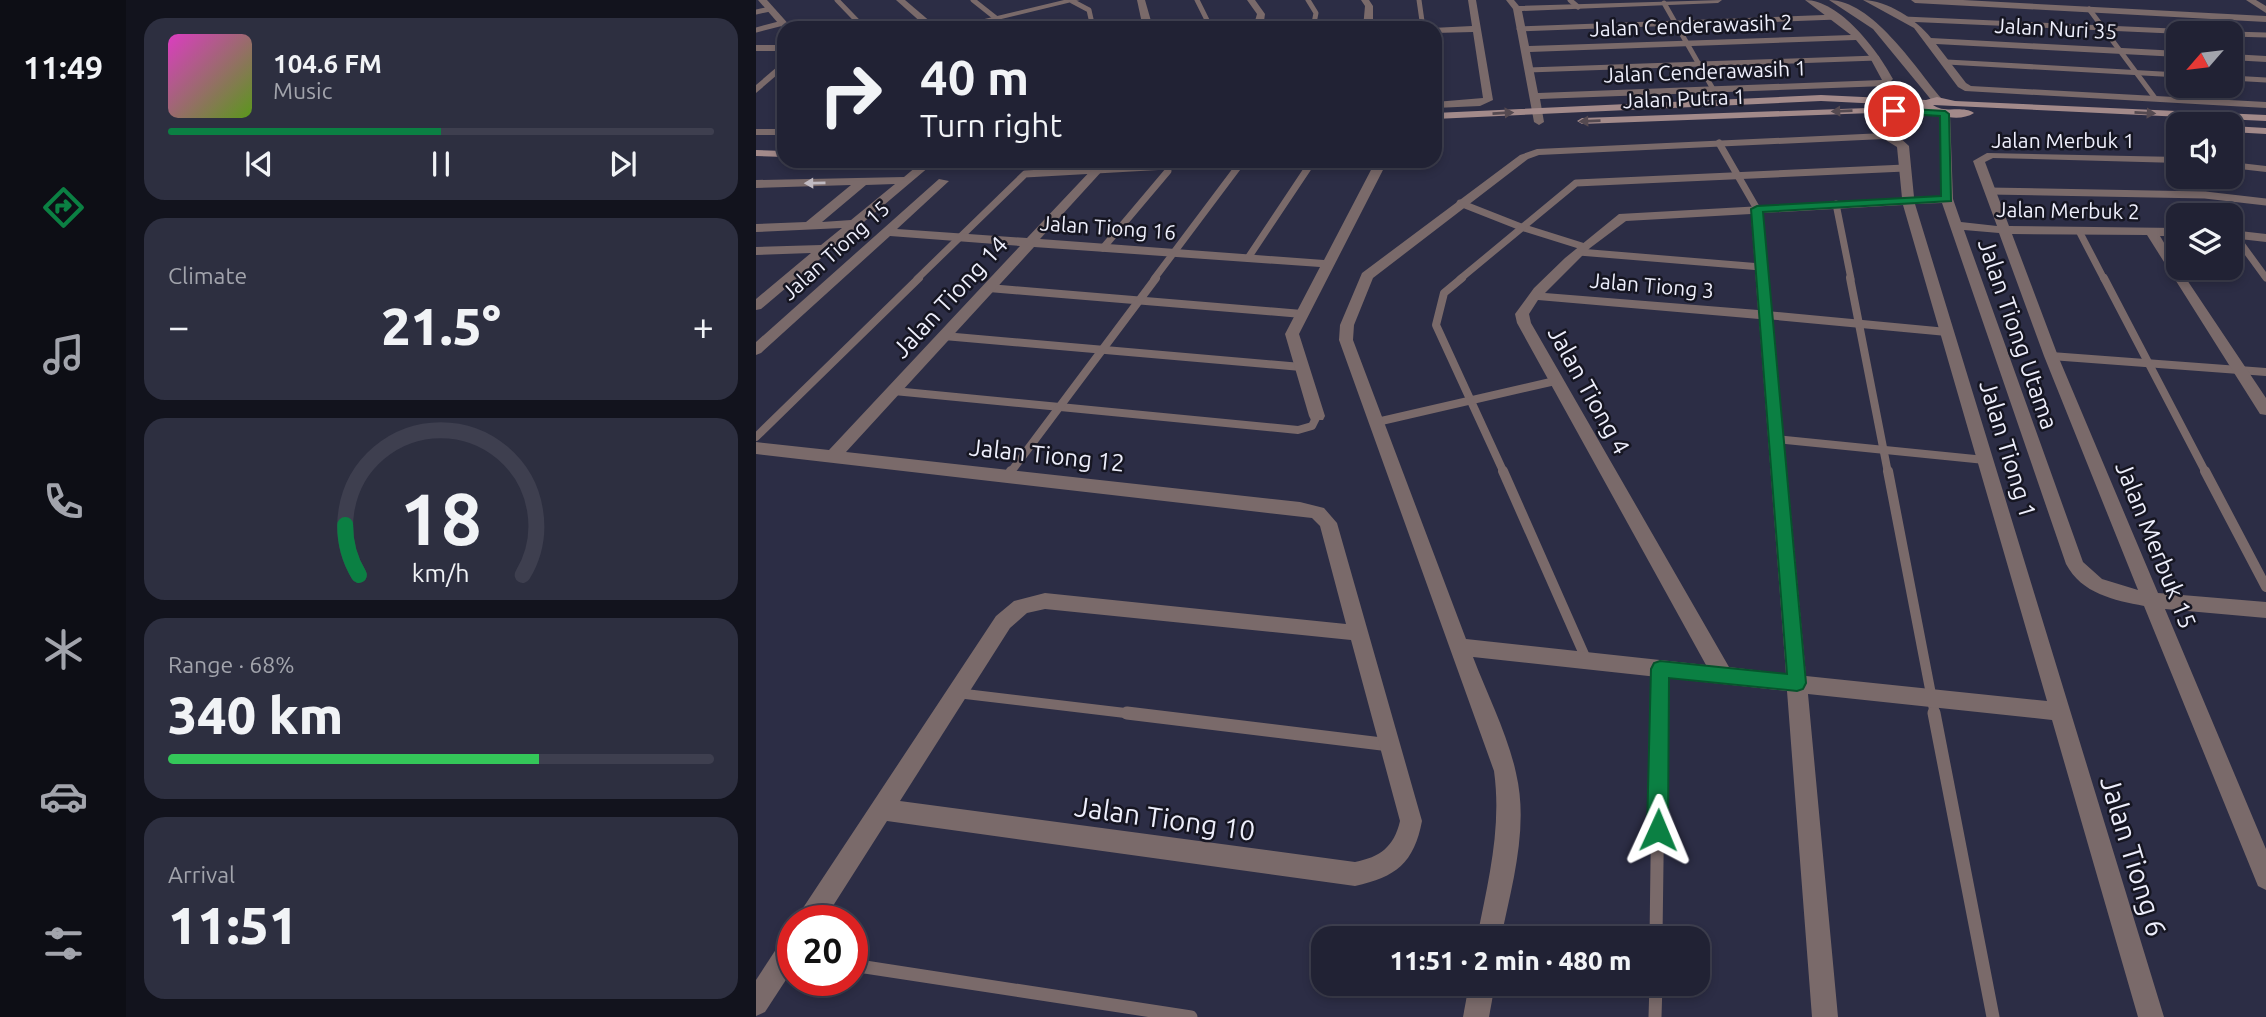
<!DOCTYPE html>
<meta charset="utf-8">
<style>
:root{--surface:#212234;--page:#2d2f40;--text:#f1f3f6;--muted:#a2a4ac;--line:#3e3f4f;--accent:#0b8043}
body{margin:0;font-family:Ubuntu,sans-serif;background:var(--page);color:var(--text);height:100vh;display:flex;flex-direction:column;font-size:26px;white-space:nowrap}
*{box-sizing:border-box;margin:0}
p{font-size:23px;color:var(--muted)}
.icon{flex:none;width:38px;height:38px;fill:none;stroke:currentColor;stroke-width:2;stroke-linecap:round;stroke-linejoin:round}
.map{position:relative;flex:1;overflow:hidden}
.sheet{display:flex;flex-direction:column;gap:18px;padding:18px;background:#12131d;width:630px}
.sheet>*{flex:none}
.top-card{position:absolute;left:21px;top:21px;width:665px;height:147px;border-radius:21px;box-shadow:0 4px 10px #0003,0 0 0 2px var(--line);background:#212234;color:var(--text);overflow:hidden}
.needle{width:46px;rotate:242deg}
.controls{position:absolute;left:1410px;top:21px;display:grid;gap:14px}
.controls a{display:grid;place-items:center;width:77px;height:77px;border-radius:14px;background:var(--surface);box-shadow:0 4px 10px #0003,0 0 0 2px var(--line);font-size:35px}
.speed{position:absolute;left:21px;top:905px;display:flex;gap:14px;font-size:35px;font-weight:700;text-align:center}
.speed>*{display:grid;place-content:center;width:91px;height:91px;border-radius:50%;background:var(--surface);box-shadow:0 4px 10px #0003,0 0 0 2px var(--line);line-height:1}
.speed .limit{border:10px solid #d22;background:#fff;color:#111}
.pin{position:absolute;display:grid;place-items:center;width:60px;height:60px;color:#fff;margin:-30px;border:4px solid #fff;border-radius:50%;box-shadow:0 2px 7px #0007}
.me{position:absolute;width:77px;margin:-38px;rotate:1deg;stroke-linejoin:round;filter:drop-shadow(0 0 5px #0008)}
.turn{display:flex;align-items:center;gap:24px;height:147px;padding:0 28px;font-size:32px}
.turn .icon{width:91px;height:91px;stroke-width:2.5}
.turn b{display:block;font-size:49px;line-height:60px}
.big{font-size:52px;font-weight:800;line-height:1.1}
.sheet .widget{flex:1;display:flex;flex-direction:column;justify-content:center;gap:10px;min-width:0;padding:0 24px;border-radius:21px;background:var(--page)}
.sheet .dial{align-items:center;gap:0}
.dial svg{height:182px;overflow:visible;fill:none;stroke:var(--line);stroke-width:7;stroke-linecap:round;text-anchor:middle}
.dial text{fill:var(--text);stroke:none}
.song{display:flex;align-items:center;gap:21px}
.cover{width:84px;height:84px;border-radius:10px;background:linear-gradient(135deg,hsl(310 70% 55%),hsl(90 70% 35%))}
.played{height:7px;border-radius:4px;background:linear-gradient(90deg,var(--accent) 50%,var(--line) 50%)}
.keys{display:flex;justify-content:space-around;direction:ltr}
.heat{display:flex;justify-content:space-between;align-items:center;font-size:38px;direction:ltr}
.charge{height:10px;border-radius:5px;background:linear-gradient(90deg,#34c759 68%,var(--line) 0)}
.trip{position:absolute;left:555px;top:926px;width:399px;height:70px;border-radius:21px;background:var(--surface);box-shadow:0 4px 10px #0003,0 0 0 2px var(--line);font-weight:800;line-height:70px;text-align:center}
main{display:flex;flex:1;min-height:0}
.tabs{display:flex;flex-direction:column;width:126px;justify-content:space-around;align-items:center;background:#0d0e15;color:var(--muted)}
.tabs .icon{width:49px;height:49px}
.tabs .selected{color:var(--accent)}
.tabs b{font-size:32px;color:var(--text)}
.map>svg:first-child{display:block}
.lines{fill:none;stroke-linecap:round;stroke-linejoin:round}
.service-far4{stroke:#7a6a6a;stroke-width:5}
.service-far3{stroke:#7a6a6a;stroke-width:7}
.service-far2{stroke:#7a6a6a;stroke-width:8}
.service-far1{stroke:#7a6a6a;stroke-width:10}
.service{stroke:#7a6a6a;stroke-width:13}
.minor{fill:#7a6a6a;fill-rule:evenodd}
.tertiary{fill:#7a6a6a;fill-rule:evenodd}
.secondary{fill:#a38a8a;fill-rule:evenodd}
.oneway{fill:#554a51}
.oneway2{fill:#c0bac2}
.route{fill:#0b8043;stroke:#07532c;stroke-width:2}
.labels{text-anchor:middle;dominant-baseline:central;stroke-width:5;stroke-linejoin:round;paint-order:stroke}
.far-street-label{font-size:21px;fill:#eeeffc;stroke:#161622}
.street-label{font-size:24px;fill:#eeeffc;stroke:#161622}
.near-street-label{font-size:28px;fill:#eeeffc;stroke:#161622}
</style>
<main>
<nav class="tabs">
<b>11:49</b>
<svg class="icon selected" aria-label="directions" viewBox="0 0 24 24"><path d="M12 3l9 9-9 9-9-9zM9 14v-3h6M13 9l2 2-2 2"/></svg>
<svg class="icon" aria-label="music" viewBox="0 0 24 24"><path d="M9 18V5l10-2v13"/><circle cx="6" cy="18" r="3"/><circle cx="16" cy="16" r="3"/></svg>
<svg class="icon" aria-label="phone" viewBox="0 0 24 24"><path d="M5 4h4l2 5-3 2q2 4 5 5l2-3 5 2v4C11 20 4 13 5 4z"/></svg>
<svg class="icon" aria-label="climate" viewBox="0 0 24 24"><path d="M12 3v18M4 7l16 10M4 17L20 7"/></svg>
<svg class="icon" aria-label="car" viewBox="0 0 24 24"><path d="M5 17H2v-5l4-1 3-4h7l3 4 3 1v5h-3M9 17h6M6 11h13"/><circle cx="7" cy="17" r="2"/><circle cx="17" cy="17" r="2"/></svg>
<svg class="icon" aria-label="filters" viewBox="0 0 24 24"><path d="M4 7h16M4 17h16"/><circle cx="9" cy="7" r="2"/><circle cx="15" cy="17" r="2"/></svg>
</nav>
<section class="sheet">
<div class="widget">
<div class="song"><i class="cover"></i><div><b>104.6 FM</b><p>Music</p></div></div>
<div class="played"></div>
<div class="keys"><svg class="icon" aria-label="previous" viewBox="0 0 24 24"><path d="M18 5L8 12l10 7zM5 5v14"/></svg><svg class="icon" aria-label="pause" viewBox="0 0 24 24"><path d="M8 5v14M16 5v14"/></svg><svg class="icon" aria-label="next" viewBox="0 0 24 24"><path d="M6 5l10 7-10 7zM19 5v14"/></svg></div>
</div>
<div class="widget"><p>Climate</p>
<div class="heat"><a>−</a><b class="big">21.5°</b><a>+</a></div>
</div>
<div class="widget dial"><svg viewBox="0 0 100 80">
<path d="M14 69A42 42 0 1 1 86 69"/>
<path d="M14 69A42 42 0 0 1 8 47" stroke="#0b8043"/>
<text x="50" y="56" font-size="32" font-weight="700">18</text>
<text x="50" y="72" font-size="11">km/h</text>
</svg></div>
<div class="widget"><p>Range · 68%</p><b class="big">340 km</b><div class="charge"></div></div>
<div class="widget"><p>Arrival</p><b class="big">11:51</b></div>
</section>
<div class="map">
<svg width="1510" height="1017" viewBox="0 0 1510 1017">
<rect width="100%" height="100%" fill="#2c2d45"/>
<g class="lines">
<!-- service-far4 -->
<g class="service-far4">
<path d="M81 0 108 28"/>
<path d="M217 0 241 19"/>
<path d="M441 0 451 20 447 28"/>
<path d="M552 0 560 13 557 28"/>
<path d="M663 0 667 28"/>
<path d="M814 0 822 7"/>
<path d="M316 1 333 10 337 28"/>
<path d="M908 3 957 89"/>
<path d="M1333 9 1399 98"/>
<path d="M0 12 14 9"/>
<path d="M1148 19 1460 33"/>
<path d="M763 29 1081 17"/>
<path d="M0 30 27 23"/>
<path d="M1475 34 1510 35"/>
<path d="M1191 62 1423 75"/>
<path d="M772 70 1121 58"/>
<path d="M1475 78 1510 80"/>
</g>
<!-- service-far3 -->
<g class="service-far3">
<path d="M963 143 1001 209"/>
<path d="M1233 191 1449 195 1510 202"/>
<path d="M704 203 765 227 829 247"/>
<path d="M1080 204 1095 279"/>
<path d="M1323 231 1348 279"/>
<path d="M1478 234 1510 278"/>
<path d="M823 252 1005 267"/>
<path d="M492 258 554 165V161"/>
<path d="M161 279 269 174 411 166 412 171 347 248"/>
<path d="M398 279 482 167 489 163 511 161"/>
<path d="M704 279 820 183 1149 168"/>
</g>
<!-- service-far2 -->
<g class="service-far2">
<path d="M706 278 688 293 680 325 748 473"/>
<path d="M1094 278 1132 473"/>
<path d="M1348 278 1450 473"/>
<path d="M233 288 546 314"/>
<path d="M1010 315 1191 332"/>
<path d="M188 336 545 367"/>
<path d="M1295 356 1510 372"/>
<path d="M138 391 542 430 556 426 561 416"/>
<path d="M621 422 799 381"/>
<path d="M0 437 163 278"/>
<path d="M1020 439 1229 460"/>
<path d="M254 473 400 278"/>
</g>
<!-- service-far1 -->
<g class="service-far1">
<path d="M747 471 831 661"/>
<path d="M1132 471 1179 715"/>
<path d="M1449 471 1510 587"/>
<path d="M252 476 255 471"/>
<path d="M201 693 386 715"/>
<path d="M903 715 904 669"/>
</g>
<!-- service -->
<g class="service">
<path d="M371 713 634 745"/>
<path d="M1178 713 1237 1017"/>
<path d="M900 938 903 713"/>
<path d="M96 965 435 1017"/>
<path d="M899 1017 900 984"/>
</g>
<!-- minor -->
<g class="minor">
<path d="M2 0H11L36 28 28 30Z"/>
<path d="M140 0H149L176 23 168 25Z"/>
<path d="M308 0H324L208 28H191Z"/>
<path d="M381 0H389L397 28H387Z"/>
<path d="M491 0H499L509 14 507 28H497L501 14Z"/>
<path d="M605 0H613L617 6V28H607L609 6Z"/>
<path d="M712 0H720L737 100 724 106 679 108V102L727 98 717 32 679 33V28H676L716 26Z"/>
<path d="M750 0H758L763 6 966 0 962 3 766 11 773 46 1095 35 1049 0C1084 0 1122 51 1137 79L1130 86 784 99 788 122 783 125 778 122 757 9ZM1100 40 1113 56 1126 80 782 93 774 52Z"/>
<path d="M1107 0C1131 0 1161 20 1175 38L1423 51V57L1180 44 1210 83 1215 86 1510 102V108L1209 91 1202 87 1158 28Z"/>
<path d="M1155 0H1207L1510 16V22L1159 3Z"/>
<path d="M1490 0H1500L1510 6V13Z"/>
<rect x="0" y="45" width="28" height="6"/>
<path d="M1475 54 1510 56V62L1475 60Z"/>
<path d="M28 61V69L0 93V85Z"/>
<path d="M1189 111 1194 114 1197 199 1205 222 1241 226 1217 161 1231 153 1423 157V163L1237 158 1229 162 1253 226 1423 228V236H1404L1423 268 1510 398V415L1504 414 1391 235 1256 234 1302 356 1402 593 1510 602V618L1409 609 1510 849V890L1502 886 1388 606C1358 600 1326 594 1310 564L1186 203 1159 204 1408 1017H1382L1296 720 1052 694 1082 1017H1056L1031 691 717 657C731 694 752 735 760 773 773 827 756 885 745 938H721C732 882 746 828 738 771L583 340 584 325 606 273 764 155 781 149 1128 133 1142 136 1153 146 1158 197 1185 196 1184 114ZM1128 139 1141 147 1146 198 863 214 809 258 778 288 759 314 761 323 950 665 710 639 597 340 598 325 617 278 772 159 783 155ZM1147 205 1291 701 1050 676 1007 213ZM995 214 1002 310 789 293 834 248 870 221ZM1208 230 1243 233 1288 356 1382 590 1346 579 1327 562ZM782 300 1003 319 1030 674 973 667 775 323 773 314Z"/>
<rect x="0" y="129" width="28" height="6"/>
<path d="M167 161H180L5 309 0 310V299L55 253 0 255V247L65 245 86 228 0 232V224L50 222 95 185 0 188V180L148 177ZM139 184 95 220 66 222 110 185Z"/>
<path d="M1475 162 1510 166V172L1475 168Z"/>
<path d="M343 165 349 168 347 170 284 239 568 260 616 168 626 166 628 168 543 334 569 416 567 420H555L553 416 529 334 564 267 278 247 90 452 544 502 568 508 581 523 666 821C658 863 640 877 599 886L131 821 68 920H42L45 911 240 616 258 601 289 593 590 624 564 526 556 518 0 454V442L73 450 264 246 134 236 5 353 0 355V342L183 179 193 181 141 229 271 238 339 166ZM289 609 595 640 644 821C638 847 624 857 599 862L144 801 254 628 271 613Z"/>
<path d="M1475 230 1510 234V242L1475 238Z"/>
<path d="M37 934V969L9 1012 0 1016V980L28 937Z"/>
<path d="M713 984H739L733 1017H707Z"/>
</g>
<!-- tertiary -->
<path class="tertiary" d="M1073 0C1116 0 1159 67 1185 98V102H1177L1117 29Z"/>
<!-- secondary -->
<g class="secondary">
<path d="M1065 95 1170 100 1181 97 1199 101 1510 115V121L1177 105C1189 114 1206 105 1218 113 1204 122 1184 116 1169 111L1167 106 1065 101 679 119V113Z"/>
<path d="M1112 108 1116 109V113L826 124 821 121 826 118Z"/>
<path d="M1475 126 1510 128V134L1475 132Z"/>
<path d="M0 150 28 151V157L0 156Z"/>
</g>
</g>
<!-- one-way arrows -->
<defs><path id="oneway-solid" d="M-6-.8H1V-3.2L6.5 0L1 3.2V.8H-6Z" transform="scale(1.75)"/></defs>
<g class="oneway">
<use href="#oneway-solid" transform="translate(1086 111) rotate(178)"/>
<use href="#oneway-solid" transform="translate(747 113) rotate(-3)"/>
<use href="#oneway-solid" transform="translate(1389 113) rotate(3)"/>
<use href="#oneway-solid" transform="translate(834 121) rotate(178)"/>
</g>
<use class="oneway2" href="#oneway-solid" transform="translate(59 183) rotate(179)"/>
<!-- route -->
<path class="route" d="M1138 108 1189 111 1193 114 1195 201 1007 212 1050 683 1047 689 1041 691 913 678 912 830 909 838 902 841 894 838 891 830 895 669 898 663 904 661 1031 674 995 209 1001 206 1185 196 1184 116 1134 113V109Z"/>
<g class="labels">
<!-- far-street labels -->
<g class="far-street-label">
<text transform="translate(935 25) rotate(-2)">Jalan Cenderawasih 2</text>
<text transform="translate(1300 28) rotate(3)">Jalan Nuri 35</text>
<text transform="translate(949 71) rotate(-2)">Jalan Cenderawasih 1</text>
<text transform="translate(928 98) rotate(-2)">Jalan Putra 1</text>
<text x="1307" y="140">Jalan Merbuk 1</text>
<text transform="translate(1312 210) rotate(1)">Jalan Merbuk 2</text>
<text transform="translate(352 227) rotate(4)">Jalan Tiong 16</text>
<text transform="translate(79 250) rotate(-42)">Jalan Tiong 15</text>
<text transform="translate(896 285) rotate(5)">Jalan Tiong 3</text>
</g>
<!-- street labels -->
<g class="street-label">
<text transform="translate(194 297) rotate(-47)">Jalan Tiong 14</text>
<text transform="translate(1262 334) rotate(71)">Jalan Tiong Utama</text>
<text transform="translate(833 390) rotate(61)">Jalan Tiong 4</text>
<text transform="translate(1252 449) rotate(73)">Jalan Tiong 1</text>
<text transform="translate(291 455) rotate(6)">Jalan Tiong 12</text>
<text transform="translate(1400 545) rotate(68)">Jalan Merbuk 15</text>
</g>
<!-- near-street labels -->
<g class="near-street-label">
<text transform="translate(409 818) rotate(8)">Jalan Tiong 10</text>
<text transform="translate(1378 856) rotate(73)">Jalan Tiong 6</text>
</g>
</g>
</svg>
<div class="controls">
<a><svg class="needle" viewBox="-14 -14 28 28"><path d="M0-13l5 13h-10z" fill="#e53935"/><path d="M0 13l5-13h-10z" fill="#a2a4ac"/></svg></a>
<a><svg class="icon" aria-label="sound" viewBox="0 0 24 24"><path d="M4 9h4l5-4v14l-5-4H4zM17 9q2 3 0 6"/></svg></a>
<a><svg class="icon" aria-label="layers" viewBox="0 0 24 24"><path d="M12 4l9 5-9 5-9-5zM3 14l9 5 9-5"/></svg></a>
</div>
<div class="speed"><div class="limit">20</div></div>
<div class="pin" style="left:1138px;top:111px;background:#d93025"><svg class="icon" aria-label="arrive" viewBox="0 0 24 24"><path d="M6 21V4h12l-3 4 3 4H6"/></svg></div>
<svg class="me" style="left:902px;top:830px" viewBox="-20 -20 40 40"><path d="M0-17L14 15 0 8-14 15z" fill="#0b8043" stroke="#fff" stroke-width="4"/></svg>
<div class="trip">11:51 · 2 min · 480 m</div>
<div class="top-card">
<div class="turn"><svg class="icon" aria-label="right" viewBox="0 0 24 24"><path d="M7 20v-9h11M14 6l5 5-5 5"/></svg><div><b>40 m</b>Turn right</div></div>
</div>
</div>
</main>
